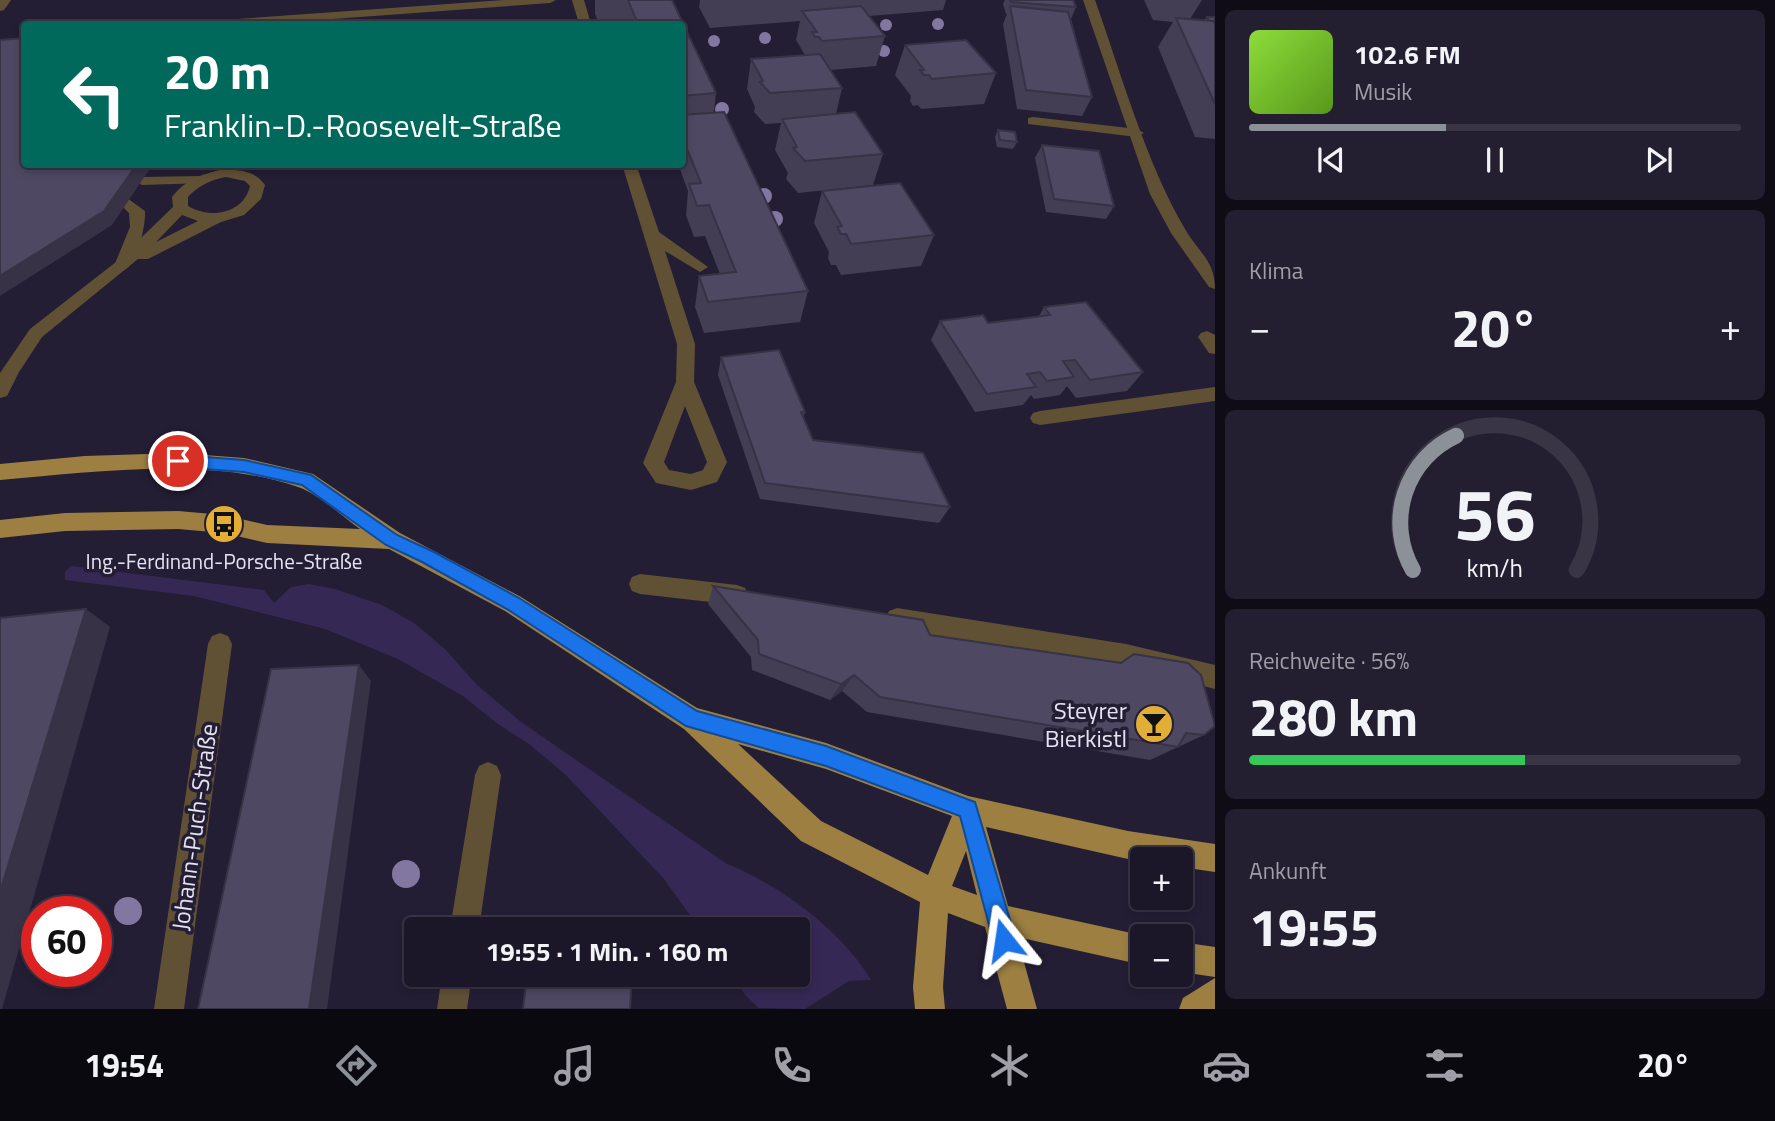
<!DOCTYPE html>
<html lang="de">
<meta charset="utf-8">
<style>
:root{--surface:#1b1628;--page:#241f30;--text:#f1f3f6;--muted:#a09fa8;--line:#393545;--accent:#8c9099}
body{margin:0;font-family:"Titillium Web",sans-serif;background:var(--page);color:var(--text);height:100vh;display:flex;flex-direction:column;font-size:26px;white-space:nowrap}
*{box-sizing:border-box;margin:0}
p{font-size:23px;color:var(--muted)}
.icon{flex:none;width:38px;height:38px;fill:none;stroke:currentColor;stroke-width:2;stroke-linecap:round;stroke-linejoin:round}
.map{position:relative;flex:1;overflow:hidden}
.panel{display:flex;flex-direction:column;gap:10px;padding:10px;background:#0f0c16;width:560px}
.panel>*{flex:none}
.top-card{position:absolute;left:21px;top:21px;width:665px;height:147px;border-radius:7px;box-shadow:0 4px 10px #0003,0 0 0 2px var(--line);background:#00695c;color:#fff;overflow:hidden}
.controls{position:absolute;left:1130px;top:847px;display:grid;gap:14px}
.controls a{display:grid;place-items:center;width:63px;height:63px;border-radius:7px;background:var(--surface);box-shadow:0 4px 10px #0003,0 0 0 2px var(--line);font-size:35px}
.speed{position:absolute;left:21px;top:896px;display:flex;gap:14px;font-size:35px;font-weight:700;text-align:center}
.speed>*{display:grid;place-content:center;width:91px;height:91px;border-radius:50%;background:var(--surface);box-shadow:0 4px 10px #0003,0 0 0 2px var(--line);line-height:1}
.speed .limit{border:10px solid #d22;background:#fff;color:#111}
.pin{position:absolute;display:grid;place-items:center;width:60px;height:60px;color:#fff;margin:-30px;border:4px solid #fff;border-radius:50%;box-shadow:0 2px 7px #0007}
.me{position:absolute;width:77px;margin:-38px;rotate:345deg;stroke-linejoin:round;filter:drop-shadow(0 0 5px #0008)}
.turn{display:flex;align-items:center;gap:24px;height:147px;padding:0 28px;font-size:32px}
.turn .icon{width:91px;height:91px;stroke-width:2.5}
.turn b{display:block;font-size:49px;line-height:60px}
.big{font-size:52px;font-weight:700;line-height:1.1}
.panel .card{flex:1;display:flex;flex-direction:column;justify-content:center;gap:10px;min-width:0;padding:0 24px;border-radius:10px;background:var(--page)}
.panel .dial{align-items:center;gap:0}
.dial svg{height:182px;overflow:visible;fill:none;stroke:var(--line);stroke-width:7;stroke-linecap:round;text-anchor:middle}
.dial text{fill:var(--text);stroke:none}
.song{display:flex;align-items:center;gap:21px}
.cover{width:84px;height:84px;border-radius:10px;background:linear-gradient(135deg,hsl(90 70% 55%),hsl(90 70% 35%))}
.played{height:7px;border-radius:4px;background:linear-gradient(90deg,var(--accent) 40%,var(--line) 40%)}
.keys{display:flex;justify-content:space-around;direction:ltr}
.heat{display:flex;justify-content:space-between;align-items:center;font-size:38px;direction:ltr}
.charge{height:10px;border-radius:5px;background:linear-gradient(90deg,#34c759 56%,var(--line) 0)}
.trip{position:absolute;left:404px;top:917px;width:406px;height:70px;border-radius:7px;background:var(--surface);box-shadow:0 4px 10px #0003,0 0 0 2px var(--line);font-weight:700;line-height:70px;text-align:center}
.tabs{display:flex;height:112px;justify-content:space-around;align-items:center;background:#0b0910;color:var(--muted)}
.tabs .icon{width:49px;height:49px}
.tabs .current{color:var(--accent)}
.tabs b{font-size:32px;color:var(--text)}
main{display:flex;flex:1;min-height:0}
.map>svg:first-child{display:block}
.green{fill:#352855}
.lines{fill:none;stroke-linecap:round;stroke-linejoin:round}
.lane{fill:#605135;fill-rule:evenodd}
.street{fill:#605135;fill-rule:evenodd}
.primary{fill:#9d7f41;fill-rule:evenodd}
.tree{fill:#8277a1}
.wall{fill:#433e54}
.shaded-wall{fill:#373245}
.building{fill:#4e4862;stroke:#373245;stroke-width:2}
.route{fill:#1a73e8;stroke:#114b97;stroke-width:2}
.labels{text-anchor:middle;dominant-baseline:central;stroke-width:7;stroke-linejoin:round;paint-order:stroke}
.poi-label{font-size:21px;fill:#e5e2f1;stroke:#241e35}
.near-poi-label{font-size:24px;fill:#e5e2f1;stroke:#241e35;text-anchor:end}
.near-street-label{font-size:24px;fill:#e5e2f1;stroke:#241e35}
</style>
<main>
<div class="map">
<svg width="1215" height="1009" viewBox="0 0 1215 1009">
<rect width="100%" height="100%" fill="#241e35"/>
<!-- green -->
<path class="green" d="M71 566 264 590 274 603 291 587 309 584 335 589 382 605 414 623 445 649 477 685 521 722 727 864C780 885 842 931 871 980L849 981 805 1009 759 1008 745 995 732 975H798V929H700L664 879 566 775 529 744 498 724 463 696 398 659 325 629 194 596 65 580V572Z"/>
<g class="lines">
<!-- lane -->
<g class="lane">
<path d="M572 0H584L591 24H579Z"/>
<path d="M1033 117 1137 129 1144 133 1137 137 1028 124V118Z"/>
<path d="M622 164H636L659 232 708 267 700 272 665 251 695 344 694 382 727 462 717 482 691 490 656 483 643 463 676 382 677 344ZM685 406 707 462 703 470 691 474 669 470 664 462Z"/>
<path d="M200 176 207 180 205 183 142 185 135 181 142 177Z"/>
<path d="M127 198 145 211C146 225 137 267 122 271L114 266 130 227 129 213 119 203Z"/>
<path d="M1207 331 1215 335V354L1209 353 1198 337 1201 333Z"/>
<path d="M1215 387V401L1040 425 1033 423 1030 418 1033 413 1040 411Z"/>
<path d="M640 574 737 585 745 588 748 595 745 602 737 605 640 594 632 591 629 584 632 577Z"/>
<path d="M897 608 1126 644 1215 665V689L1126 666 897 630 889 627 885 619 889 611Z"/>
<path d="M220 633 228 636 232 644 184 1009H154L208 644 212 636Z"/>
<path d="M488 762 497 766 501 775 479 929H450L475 775 479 766Z"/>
<path d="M442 975H472L467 1009H437Z"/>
</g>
<!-- street -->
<g class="street">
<path d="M0 0H11L4 10 0 11Z"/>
<path d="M504 0H556L550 3 265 24H218L224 20Z"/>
<path d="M1083 0H1095C1121 73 1146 163 1185 229 1198 252 1215 260 1215 289L1209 287 1171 233 1150 194Z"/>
<path d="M226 169C243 171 255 171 265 185L261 199 244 215 221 222 148 259H138L42 337 19 372 7 396 0 398V373L30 329 116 262 173 207 172 197C186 179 204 173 226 169ZM226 177 245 181 250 186C244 213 211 220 188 206V197C198 186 210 180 226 177ZM182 215 198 221 156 242Z"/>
</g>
<!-- primary -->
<g class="primary">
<path d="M178 453 244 458 313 474 400 533 521 597 697 708 826 743 968 796 1128 831 1215 844V872L1181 867V859H1128L986 827 1008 906 1145 936H1143V965L1017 937 1037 1009H1007L985 927 948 913 943 987 945 1009H915L913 987 920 902 801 841 684 729 505 611 389 549 267 543 224 533 178 529 65 531 0 538V520L65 513 178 511 224 515 267 525 360 529C343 517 317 493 298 487 211 456 90 472 0 480V464L85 456ZM738 744 826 769 952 816 928 875 821 821ZM966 851 977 895 952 886Z"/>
<path d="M1181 942 1215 947V977L1181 972Z"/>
<path d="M1215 978V1009H1179L1183 998Z"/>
</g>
</g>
<!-- trees -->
<g class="tree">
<circle cx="938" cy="24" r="6"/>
<circle cx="886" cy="25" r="6"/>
<circle cx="765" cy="38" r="6"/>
<circle cx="714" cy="41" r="6"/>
<circle cx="884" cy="51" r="6"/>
<circle cx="722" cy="109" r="7"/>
<circle cx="764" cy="196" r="8"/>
<circle cx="775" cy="219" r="8"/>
<circle cx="406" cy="874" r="14"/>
<circle cx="128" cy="911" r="14"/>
</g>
<!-- wall -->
<g class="wall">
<path d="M595 0H672L716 93 714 112 808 291 800 322 704 333 695 307 699 276 720 274 705 236 694 237 686 215 688 191 678 164H682V24H625V23L599 24 595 14Z"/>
<path d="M700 0H946L943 10 869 16 885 36 876 66 831 70 842 88 836 114 883 154 873 185 798 193 786 179 788 173 775 150 781 123 765 124 754 112 755 107 747 89 751 59 805 55 796 40 800 21 710 28 699 7Z"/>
<path d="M1005 0H1073L1076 7 1071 19 1092 97 1082 116 1017 109 1003 24 1007 14H1006L1003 4Z"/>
<path d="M1144 0H1202L1190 19 1204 20 1207 17H1215V139L1195 137 1158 47 1173 22 1153 20Z"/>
<path d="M905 45 996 73 984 104 921 109 918 105 913 106 910 101 911 96 895 75Z"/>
<path d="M998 130 1017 142 1013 149 997 147 995 137Z"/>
<path d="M1042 145 1114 206 1106 219 1046 212 1035 158Z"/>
<path d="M822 191 934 235 921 266 841 275 836 265H831L828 258 829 252 814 223Z"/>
<path d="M1044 307 1143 372 1127 391 1076 398 1067 386 1060 395 1034 399 1031 395 1023 405 975 412 931 340 940 321 988 323 1039 316Z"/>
<path d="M721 357 805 412 803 418 813 440 950 507 939 523 760 499 718 375Z"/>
<path d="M713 586 930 635 1120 663 1134 654 1204 735 1150 760 867 712 842 691 830 700 752 670 751 657 708 604Z"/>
</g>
<!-- shaded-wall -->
<g class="shaded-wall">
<path d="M137 164H153L112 225 0 296V276Z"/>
<path d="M86 609 110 627 2 1009H0V892Z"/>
<path d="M359 665 371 681 327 1009H309Z"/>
<path d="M854 675 842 691 830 700 841 684Z"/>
</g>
<!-- building -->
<g class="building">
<path d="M628 0H672L716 93 682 96V24H638Z"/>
<path d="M1010 0H1073L1076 7 1011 2Z"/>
<path d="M861 6 885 36 822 41 819 37H815L812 32H817L802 11Z"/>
<path d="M1010 6 1068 12 1092 97 1026 90Z"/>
<path d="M1207 17H1215V24L1213 21H1209Z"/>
<path d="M1176 18 1213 21 1215 24V104Z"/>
<path d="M24 38V164H137L104 211 0 276V40Z"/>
<path d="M966 40 996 73 932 79 929 75H924L920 70H924L905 45Z"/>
<path d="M820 54 842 88 770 93 760 82 763 81 751 59Z"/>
<path d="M724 112 808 291 708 302 699 276 736 272 709 205 697 206 689 184 701 183 682 137V115Z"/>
<path d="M855 112 883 154 805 161 793 148 797 147 782 119Z"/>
<path d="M998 130 1015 132 1017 142 1000 140Z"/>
<path d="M1042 145 1099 151 1114 206 1054 199Z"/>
<path d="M900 183 934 235 851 244 846 234H841L837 227 842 226 822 191Z"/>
<path d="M1086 302 1143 372 1090 380 1075 360 1063 361 1074 377 1047 381 1040 372 1027 374 1036 387 987 394 940 321 983 315 988 323 1050 315 1044 307Z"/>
<path d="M779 350 805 412H801L813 440 923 453 950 507 765 483 721 357Z"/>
<path d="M713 586 923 620 930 635 1121 663 1134 654 1188 663 1201 675 1215 726 1204 735 1186 733 1178 747 880 697 854 675 841 684 759 654 758 640Z"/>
<path d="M86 609 0 892V618Z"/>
<path d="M359 665 309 1009H198L271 669Z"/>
<path d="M534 922 604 929H533Z"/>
<path d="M527 975H632L630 1009H523Z"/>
</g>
<!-- route -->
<path class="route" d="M178 455 244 460 311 475 397 535 434 552 519 598 697 711 826 746 975 802 1016 940 1012 948 1004 952 997 948 993 940 960 816 826 766 686 726 507 609 422 562 386 545 302 485 244 472 178 467 171 461Z"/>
<!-- icons -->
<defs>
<symbol id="bus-disc" viewBox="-11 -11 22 22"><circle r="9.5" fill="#e3ae35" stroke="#241e35"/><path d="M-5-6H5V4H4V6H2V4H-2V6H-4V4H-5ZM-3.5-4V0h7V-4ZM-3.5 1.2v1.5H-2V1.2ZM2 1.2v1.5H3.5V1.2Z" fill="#111"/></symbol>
<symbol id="bar-disc" viewBox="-11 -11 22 22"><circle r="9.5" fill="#e3ae35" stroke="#241e35"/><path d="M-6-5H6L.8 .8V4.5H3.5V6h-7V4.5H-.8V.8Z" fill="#111"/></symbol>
</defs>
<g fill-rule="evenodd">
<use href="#bus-disc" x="202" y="502" width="44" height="44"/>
<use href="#bar-disc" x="1132" y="702" width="44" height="44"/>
</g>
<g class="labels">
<!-- poi labels -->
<g class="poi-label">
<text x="224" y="561">Ing.-Ferdinand-Porsche-Straße</text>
</g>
<!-- near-poi labels -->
<g class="near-poi-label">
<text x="1127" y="710">Steyrer<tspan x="1127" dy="28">Bierkistl</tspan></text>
</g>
<!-- near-street labels -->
<g class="near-street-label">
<text transform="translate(194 827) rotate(-82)">Johann-Puch-Straße</text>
</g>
</g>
</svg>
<div class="controls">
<a>+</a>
<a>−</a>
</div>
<div class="speed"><div class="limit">60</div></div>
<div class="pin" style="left:178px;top:461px;background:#d93025"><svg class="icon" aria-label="arrive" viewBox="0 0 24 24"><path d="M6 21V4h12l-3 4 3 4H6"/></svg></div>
<svg class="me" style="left:1004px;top:940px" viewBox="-20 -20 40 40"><path d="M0-17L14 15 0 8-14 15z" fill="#1a73e8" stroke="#fff" stroke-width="4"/></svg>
<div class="trip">19:55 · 1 Min. · 160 m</div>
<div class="top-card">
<div class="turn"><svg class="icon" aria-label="left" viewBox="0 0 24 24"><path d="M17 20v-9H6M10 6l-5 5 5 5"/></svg><div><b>20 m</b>Franklin-D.-Roosevelt-Straße</div></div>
</div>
</div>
<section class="panel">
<div class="card">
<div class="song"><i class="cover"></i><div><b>102.6 FM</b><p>Musik</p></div></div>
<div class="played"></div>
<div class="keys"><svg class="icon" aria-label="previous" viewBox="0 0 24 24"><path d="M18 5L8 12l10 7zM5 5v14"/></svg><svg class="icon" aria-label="pause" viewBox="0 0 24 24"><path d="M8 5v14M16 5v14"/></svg><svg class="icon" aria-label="next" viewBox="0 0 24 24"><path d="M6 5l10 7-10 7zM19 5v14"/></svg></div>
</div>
<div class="card"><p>Klima</p>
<div class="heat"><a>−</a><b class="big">20°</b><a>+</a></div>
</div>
<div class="card dial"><svg viewBox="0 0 100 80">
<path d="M14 69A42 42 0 1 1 86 69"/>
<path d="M14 69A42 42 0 0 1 33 10" stroke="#8c9099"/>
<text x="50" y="56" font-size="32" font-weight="700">56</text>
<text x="50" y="72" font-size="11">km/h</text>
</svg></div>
<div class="card"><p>Reichweite · 56%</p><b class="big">280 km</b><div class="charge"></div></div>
<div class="card"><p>Ankunft</p><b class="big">19:55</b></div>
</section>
</main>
<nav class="tabs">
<b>19:54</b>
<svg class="icon current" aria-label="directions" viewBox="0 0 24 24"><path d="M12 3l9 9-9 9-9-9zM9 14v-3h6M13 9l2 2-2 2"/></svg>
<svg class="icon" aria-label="music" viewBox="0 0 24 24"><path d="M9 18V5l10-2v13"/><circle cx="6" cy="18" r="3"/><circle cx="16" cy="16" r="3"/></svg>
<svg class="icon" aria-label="phone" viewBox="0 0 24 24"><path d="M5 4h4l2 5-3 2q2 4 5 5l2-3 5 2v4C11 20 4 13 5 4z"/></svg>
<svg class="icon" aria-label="climate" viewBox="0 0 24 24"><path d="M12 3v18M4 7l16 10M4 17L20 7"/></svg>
<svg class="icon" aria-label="car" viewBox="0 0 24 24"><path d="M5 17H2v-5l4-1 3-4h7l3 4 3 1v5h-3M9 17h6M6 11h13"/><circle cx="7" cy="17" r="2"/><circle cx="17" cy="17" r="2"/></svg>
<svg class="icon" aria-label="filters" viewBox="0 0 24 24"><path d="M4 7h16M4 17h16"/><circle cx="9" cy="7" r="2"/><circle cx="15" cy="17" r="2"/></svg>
<b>20°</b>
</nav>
